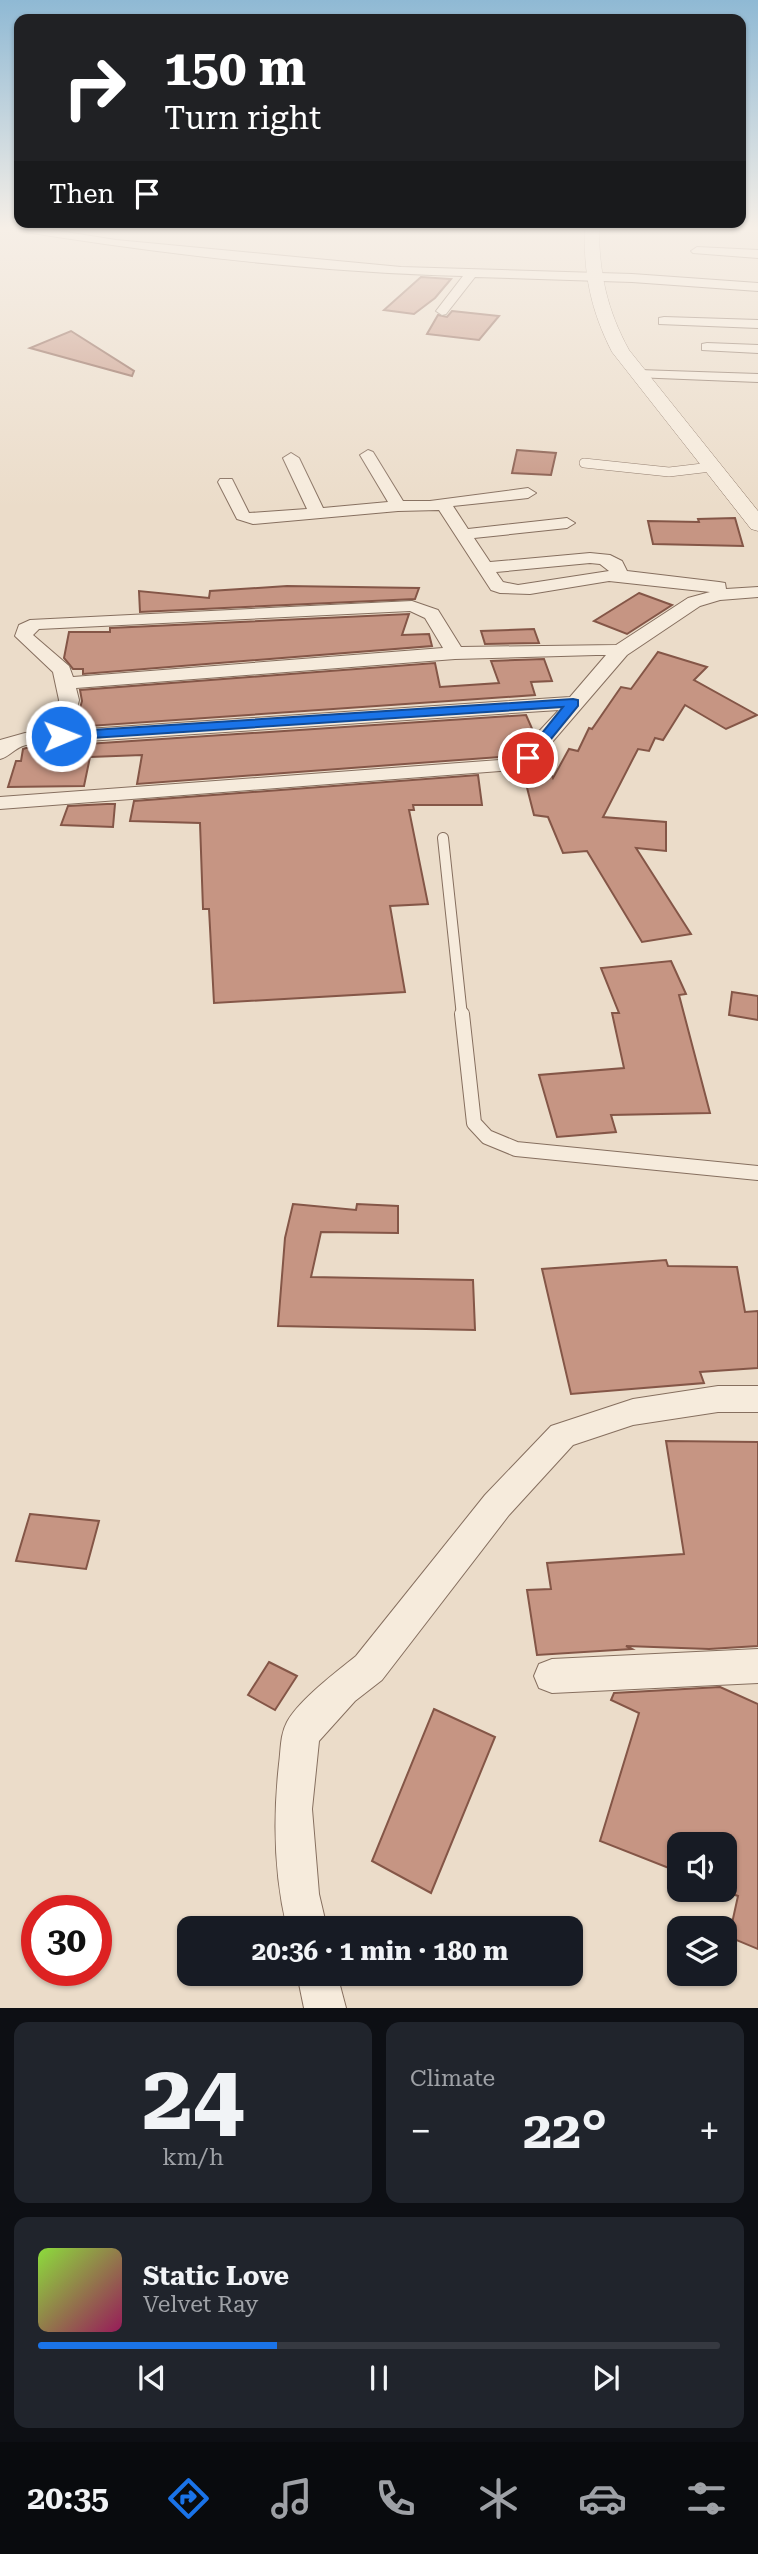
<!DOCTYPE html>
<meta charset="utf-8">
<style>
:root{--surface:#171b24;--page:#20242c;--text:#f1f3f6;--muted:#9ea1a6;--line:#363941;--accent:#1a73e8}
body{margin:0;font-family:"Roboto Serif",serif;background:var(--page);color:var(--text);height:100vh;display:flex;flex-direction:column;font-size:26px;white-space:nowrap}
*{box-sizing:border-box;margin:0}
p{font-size:23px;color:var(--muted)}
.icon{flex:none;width:38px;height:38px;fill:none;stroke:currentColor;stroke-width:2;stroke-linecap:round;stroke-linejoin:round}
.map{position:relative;height:2008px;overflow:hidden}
.drawer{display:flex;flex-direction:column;gap:14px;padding:14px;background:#0d0f14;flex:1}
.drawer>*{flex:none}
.hud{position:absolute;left:14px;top:14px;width:732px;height:214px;border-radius:14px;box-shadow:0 2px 5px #0004;background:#202124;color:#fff;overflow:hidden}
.fabs{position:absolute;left:667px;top:1832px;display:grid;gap:14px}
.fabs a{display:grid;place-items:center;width:70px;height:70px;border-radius:14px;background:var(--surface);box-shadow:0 2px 5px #0004;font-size:35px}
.speed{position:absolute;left:21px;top:1895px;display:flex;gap:14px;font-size:35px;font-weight:700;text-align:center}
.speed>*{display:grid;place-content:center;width:91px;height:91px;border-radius:50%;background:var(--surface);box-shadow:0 2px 5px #0004;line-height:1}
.speed .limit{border:10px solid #d22;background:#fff;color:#111}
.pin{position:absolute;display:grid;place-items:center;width:60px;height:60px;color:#fff;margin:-30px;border:4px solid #fff;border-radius:50%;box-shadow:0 2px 7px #0007}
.me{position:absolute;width:77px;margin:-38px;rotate:89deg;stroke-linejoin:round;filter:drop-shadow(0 0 5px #0008)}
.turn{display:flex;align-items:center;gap:24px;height:147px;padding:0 35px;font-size:32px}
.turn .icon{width:91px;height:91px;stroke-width:2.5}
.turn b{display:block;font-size:49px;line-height:60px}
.then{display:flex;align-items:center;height:66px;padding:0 35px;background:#0003;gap:14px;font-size:26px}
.big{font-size:52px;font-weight:700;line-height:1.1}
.drawer .tile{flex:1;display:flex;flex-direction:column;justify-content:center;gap:10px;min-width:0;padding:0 24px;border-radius:14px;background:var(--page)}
.drawer .dial{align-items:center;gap:0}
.dial b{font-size:91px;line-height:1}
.song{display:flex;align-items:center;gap:21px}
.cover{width:84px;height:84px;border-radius:10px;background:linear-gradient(135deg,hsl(90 70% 55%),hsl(330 70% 35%))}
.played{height:7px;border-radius:4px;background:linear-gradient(90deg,var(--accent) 35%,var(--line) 35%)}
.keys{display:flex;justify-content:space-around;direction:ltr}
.heat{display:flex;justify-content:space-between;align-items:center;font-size:38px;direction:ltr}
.drawer .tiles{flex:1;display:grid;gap:14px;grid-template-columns:1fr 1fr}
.tile:last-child{grid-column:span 2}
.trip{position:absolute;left:177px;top:1916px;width:406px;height:70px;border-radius:14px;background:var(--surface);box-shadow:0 2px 5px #0004;font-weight:700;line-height:70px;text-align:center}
.menu{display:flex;height:112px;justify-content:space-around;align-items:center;background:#090b0e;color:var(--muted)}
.menu .icon{width:49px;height:49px}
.menu .on{color:var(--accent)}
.menu b{font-size:32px;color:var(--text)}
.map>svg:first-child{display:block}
.building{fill:#c69583;stroke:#845647;stroke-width:2}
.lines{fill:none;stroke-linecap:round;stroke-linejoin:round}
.service-far2-casing{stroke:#866f5f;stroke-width:10}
.service-far1-casing{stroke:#866f5f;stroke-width:12}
.service-casing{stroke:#866f5f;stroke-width:16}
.minor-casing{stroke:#866f5f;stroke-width:2}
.tertiary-casing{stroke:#866f5f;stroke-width:1}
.service-far2{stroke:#f6ebdc;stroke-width:9}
.service-far1{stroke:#f6ebdc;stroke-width:10}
.service{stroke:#f6ebdc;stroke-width:14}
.minor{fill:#f6ebdc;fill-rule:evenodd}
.tertiary{fill:#f6ebdc;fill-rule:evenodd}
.route{fill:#1a73e8;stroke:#114b97;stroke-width:2}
</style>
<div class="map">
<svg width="758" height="2008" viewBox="0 0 758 2008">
<rect width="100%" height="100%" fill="#ebdcc9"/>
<!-- building -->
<g class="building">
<path d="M421 277 451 279 435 298 414 314 384 310Z"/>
<path d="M452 311 499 316 479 340 427 334 438 315 447 317Z"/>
<path d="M71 331 134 371 132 376 30 348Z"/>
<path d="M517 450 556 453 551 475 512 473Z"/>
<path d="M735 518 743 546 653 544 648 521 699 522 698 519Z"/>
<path d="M287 586 419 588 415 599 140 612 139 591 209 598 210 591Z"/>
<path d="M639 593 672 605 627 634 594 621Z"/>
<path d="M409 614 402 635 429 634 432 646 83 674V669H73L64 658 69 632H110V628Z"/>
<path d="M534 629 539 643 485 644 481 631Z"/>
<path d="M658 652 707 667 694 680 757 715 726 729 685 705 663 740 655 738 649 751 638 749 603 817 666 822V851L636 848 691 934 642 942 587 851 563 853 548 817 534 815 523 772 536 764 544 756 553 778 569 749 578 751 589 728 592 729 621 687 631 689Z"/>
<path d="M544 659 552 681 531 682 535 695 75 727 82 701 80 690 435 663 440 687 499 683 491 661Z"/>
<path d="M526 715 534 733 512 756 137 784 142 755 90 757 84 786 8 787 16 761H21L23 749 26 748Z"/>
<path d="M478 775 482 805H413L414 810H409L428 904 390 906 405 992 214 1003 209 909H203L200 823 130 821 134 801Z"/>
<path d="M107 804H115L113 827 61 825 68 806Z"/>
<path d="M671 961 686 994 679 995 710 1113 611 1115 616 1132 557 1137 539 1075 624 1068 612 1013H619L601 968Z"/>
<path d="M732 992 758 996V1020L729 1015Z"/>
<path d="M293 1204 356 1210 357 1204 398 1206V1233L321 1232 311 1277 473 1280 475 1330 278 1326 285 1238Z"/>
<path d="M666 1260 668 1266 737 1267 745 1312 758 1311V1368L700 1372 704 1383 571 1394 542 1269Z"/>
<path d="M666 1441 758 1442V1646L709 1649 626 1646 632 1649 537 1655 527 1590 551 1589 547 1563 684 1554Z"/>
<path d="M30 1514 99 1521 86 1569 16 1561Z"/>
<path d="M269 1662 297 1676 275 1710 248 1695Z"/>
<path d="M720 1687 758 1704V1949L729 1937 738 1896 724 1891V1844H679V1872L600 1841 639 1713 611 1700 614 1693Z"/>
<path d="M434 1709 495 1737 431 1893 372 1861Z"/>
</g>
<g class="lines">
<defs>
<path id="service-far2" d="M584 463 669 472 711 467"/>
<path id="service-far1" d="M443 838 462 1016"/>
<path id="service" d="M462 1014 474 1123 487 1137 516 1149 758 1173"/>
<g id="minor">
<path d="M7 227H34L116 240 401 267 632 274 758 283V291L632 282 475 277 446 314 442 315 436 311 463 276C313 272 161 254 13 230Z"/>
<path d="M697 247 758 250V258L693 253 691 251Z"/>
<path d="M664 317 758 320V328L659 324V318Z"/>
<path d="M707 343 758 345V353L702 350V344Z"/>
<path d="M639 370 758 374V382L634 377 632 374Z"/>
<path d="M368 450 373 452 403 501H430L528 488 536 493 528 498 453 506 468 529 567 518 575 523 567 528 474 538 490 562 590 553 610 555 622 561 627 571 719 582 725 583 726 589 758 587V597L720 600 700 606 627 655 535 762 525 769 0 809V797L513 759 559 710 26 745C14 748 11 756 0 759V740L25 733 52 731 59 700 53 672 15 636 19 625 30 620 412 601 438 610 461 647 616 645 688 598 710 592 609 581 530 594 500 593 491 590 439 510 398 511 253 524 237 519 218 482 220 479H232L249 513 307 509 283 458 291 453 299 458 323 508 388 502 360 455ZM590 563 600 564 609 571 518 585 503 582 496 572ZM410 611 425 618 443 648 73 677 69 666 33 635 39 629ZM596 655H606L570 697 72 730 79 700 76 688 455 659Z"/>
<path d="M718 1386H758V1412H718L633 1425 573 1445 509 1515 382 1680 355 1701 319 1741 312 1809 319 1894 327 1928H287C274 1875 273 1819 279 1764 281 1750 280 1735 287 1722 299 1700 336 1672 356 1656L485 1495 551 1426 633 1399Z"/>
<path d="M758 1649V1683L552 1693 539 1688 534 1676 539 1664 552 1659Z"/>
<path d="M297 1974H337L346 2008H304Z"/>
</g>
<path id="tertiary" d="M585 227H599C599 273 607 310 629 350L758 511V531L751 529 612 352C591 311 583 273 585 227Z"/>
</defs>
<!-- service-far2 casing -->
<use href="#service-far2" class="service-far2-casing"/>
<!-- service-far1 casing -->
<use href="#service-far1" class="service-far1-casing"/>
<!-- service casing -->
<use href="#service" class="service-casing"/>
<!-- minor casing -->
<use href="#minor" class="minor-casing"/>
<!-- tertiary casing -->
<use href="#tertiary" class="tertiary-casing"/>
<!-- service-far2 -->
<use href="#service-far2" class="service-far2"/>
<!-- service-far1 -->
<use href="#service-far1" class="service-far1"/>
<!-- service -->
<use href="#service" class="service"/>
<!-- minor -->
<use href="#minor" class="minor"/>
<!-- tertiary -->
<use href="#tertiary" class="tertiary"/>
</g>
<!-- sky -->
<linearGradient id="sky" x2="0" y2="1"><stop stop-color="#8fb9d4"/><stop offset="0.45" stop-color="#f6efe7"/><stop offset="1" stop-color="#f6efe7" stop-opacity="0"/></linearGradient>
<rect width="758" height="508" fill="url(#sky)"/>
<!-- route -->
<path class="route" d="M573 699 578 700V706L533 761 528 762 522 758 563 707 61 740 54 736 61 732Z"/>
</svg>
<div class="fabs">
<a><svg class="icon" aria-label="sound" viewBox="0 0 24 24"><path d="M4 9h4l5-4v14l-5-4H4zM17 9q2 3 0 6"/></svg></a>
<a><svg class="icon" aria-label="layers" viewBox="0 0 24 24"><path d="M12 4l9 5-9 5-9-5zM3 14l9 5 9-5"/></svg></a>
</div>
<div class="speed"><div class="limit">30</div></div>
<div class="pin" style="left:528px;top:758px;background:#d93025"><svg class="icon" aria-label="arrive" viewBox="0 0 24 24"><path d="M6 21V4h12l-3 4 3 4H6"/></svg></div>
<svg class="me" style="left:61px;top:736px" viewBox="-20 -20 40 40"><circle r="17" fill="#1a73e8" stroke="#fff" stroke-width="3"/><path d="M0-11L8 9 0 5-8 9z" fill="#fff"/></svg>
<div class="trip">20:36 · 1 min · 180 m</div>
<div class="hud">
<div class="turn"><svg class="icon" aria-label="right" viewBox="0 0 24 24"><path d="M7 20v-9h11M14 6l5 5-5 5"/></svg><div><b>150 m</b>Turn right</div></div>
<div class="then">Then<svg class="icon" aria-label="arrive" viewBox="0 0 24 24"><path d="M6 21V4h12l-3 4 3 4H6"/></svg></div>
</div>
</div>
<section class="drawer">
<div class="tiles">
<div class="tile dial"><b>24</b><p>km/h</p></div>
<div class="tile"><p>Climate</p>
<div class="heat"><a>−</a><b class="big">22°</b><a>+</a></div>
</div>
<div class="tile">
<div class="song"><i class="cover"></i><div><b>Static Love</b><p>Velvet Ray</p></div></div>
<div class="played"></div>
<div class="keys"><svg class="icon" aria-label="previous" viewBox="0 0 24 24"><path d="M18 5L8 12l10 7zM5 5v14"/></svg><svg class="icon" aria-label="pause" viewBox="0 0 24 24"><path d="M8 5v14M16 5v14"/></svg><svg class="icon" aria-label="next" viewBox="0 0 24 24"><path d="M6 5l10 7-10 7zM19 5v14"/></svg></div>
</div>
</div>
</section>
<nav class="menu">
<b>20:35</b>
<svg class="icon on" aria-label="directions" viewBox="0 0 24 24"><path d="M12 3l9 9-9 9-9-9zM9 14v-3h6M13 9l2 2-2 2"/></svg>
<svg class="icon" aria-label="music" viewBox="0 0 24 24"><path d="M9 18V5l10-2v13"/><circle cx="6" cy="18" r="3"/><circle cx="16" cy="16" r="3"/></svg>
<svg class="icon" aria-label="phone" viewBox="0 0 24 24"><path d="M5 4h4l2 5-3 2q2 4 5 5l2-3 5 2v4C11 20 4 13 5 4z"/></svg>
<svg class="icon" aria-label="climate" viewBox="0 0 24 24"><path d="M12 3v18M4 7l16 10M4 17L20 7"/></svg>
<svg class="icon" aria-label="car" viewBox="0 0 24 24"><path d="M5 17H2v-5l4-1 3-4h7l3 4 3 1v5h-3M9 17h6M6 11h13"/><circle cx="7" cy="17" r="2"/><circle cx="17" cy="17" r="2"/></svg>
<svg class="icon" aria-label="filters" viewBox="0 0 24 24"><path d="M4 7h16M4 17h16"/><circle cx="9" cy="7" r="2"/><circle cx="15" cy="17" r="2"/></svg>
</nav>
